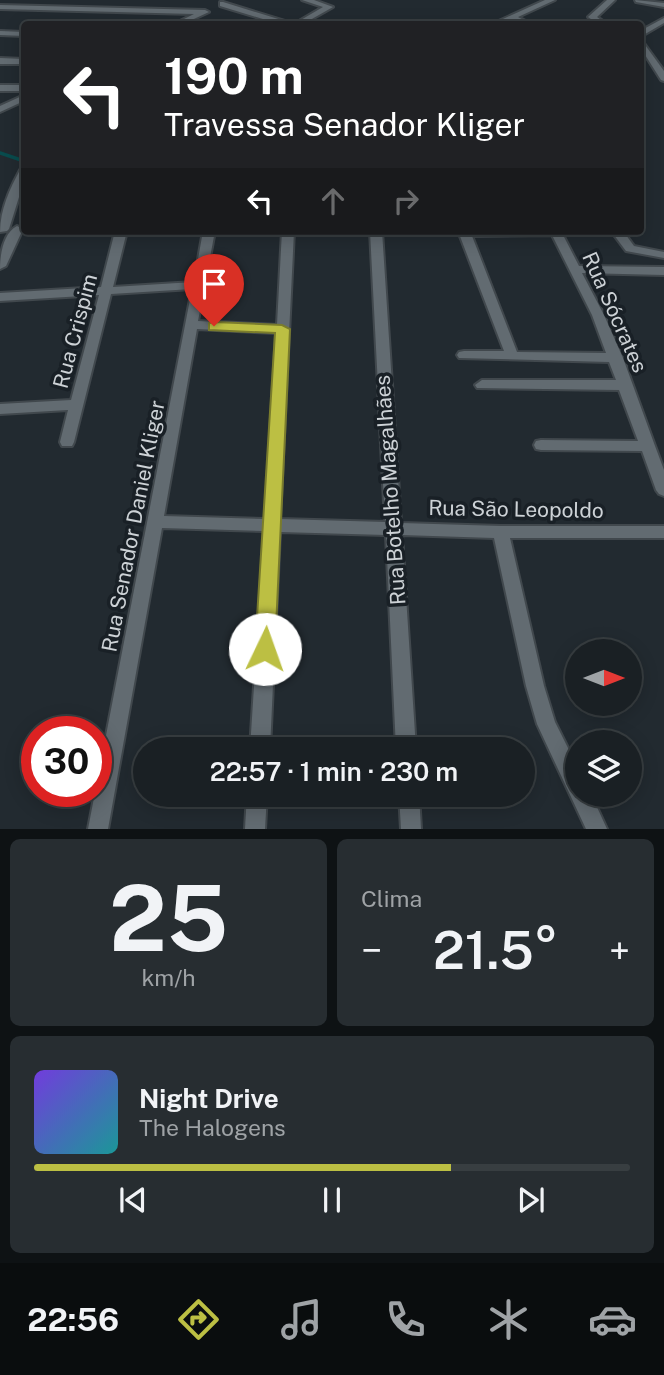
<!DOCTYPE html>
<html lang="pt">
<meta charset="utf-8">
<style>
:root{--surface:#1a2024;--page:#272d31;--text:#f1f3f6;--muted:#9fa3a6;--line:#383e41;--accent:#bcbf43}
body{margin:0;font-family:"Public Sans",sans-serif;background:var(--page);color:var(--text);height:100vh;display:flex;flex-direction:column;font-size:26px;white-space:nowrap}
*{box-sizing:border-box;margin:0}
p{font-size:23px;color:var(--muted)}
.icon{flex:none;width:38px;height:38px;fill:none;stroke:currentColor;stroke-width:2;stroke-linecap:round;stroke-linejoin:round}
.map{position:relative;height:829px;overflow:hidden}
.panel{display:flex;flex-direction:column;gap:10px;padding:10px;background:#0e1214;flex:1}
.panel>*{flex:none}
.top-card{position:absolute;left:21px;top:21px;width:623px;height:214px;border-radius:7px;box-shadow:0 4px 18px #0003,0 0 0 2px var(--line);background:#202124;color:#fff;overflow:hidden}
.needle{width:46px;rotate:90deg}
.buttons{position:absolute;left:565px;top:639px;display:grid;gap:14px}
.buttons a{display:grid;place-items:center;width:77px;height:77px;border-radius:50%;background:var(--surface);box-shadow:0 4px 18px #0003,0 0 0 2px var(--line);font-size:35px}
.speed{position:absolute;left:21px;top:716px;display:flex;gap:14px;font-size:35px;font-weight:700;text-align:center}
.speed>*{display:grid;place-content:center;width:91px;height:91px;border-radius:50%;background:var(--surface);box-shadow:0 4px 18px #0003,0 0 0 2px var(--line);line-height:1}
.speed .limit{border:10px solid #d22;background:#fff;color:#111}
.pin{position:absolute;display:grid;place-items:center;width:60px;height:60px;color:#fff;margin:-72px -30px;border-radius:50% 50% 50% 0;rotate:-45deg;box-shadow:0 0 7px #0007}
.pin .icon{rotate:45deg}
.me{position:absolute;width:77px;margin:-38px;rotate:3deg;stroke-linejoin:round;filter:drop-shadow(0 0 5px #0008)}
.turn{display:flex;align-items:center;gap:24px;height:147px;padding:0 28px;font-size:32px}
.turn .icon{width:91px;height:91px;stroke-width:2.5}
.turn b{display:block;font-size:49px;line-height:60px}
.lanes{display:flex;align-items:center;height:66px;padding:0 28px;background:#0003;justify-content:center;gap:35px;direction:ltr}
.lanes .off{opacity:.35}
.big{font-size:52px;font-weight:600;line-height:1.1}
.panel .card{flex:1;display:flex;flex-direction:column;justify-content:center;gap:10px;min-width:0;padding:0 24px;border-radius:10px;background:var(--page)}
.panel .dial{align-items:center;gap:0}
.dial b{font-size:91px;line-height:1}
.song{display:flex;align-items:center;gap:21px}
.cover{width:84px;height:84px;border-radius:10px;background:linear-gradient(135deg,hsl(260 70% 55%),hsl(180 70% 35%))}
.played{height:7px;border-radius:4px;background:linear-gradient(90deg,var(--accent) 70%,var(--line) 70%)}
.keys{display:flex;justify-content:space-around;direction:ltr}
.heat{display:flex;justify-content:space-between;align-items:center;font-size:38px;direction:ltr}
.panel .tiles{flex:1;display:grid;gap:10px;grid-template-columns:1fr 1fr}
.card:last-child{grid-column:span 2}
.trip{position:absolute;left:133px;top:737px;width:402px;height:70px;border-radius:35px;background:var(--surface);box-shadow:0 4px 18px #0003,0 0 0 2px var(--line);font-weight:600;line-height:70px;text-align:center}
.menu{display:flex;height:112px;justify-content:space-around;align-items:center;background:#0a0d0e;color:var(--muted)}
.menu .icon{width:49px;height:49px}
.menu .on{color:var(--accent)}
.menu b{font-size:32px;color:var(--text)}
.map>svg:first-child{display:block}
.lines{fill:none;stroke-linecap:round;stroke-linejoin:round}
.stream{stroke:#094b4d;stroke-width:3.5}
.minor-casing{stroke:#41484d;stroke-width:4}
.minor{fill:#626b71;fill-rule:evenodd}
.route{fill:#bcbf43;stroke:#7a7c2c;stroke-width:2}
.labels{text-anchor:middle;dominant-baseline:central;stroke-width:7;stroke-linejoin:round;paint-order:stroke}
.street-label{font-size:21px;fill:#cdd2d6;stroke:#192026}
</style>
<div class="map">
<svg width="664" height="829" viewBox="0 0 664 829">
<rect width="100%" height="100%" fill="#222a30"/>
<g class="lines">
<!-- stream -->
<path class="stream" d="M0 153 24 161"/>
<defs>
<g id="minor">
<path d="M302 0H314L333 7 303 24H294L323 7Z"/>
<path d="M545 0H555L518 17 531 24H521L511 20 501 24H492Z"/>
<path d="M607 0H615L597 17 607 24H598L588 17Z"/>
<path d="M635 0 664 3V7L636 2Z"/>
<path d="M223 2 288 22 289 24H279L220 6V2Z"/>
<path d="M0 5 205 10 209 12 183 24H174L194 14 0 9Z"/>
<path d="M664 18V23L640 37V31Z"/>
<path d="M0 31 24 32V36L0 35Z"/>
<path d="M640 38 664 71V81L661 80 640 47Z"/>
<path d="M0 58 24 59V64H0Z"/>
<rect x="0" y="85" width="24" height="6"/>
<path d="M24 95V101L0 112V106Z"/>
<path d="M24 169V181L9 229 7 231 0 232C0 210 10 188 20 170Z"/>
<path d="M17 226 23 229 6 266 0 269C0 255 3 233 17 226Z"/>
<path d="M115 231H127L113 287 194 282 203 231H215L198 321 277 325 282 231H294L280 519 385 522 370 231H382L401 523 501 526H664V538H510L544 686 555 722 578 768V794H591L607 829H586L537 724 526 686 494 538 402 535 416 749H396L386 535 280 532 270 749H250L264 531 162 528 108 829H88L192 289 111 294 74 442 72 446H62L60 442 68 410 0 414V404L71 400 99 295 0 301V293L101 287ZM197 329 276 333 265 519 164 516Z"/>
<path d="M458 231H561L579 266 664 267V275L582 273 604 315 623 358 655 446 664 470V496L659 494 656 490 642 451 541 450 536 449 534 445 536 441 541 440 638 441 619 390 477 388 475 385 482 380H616L609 362 459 358 457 355 459 352 464 351H504ZM552 235 592 315 606 353 517 352 472 236Z"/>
<path d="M611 231H623L634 246 664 252V258L626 251Z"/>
<path d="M247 794H267L265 829H245Z"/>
<path d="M399 794H419L421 829H401Z"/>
</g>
</defs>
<!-- minor casing -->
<use href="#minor" class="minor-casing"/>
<!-- minor -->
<use href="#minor" class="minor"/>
</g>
<!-- route -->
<path class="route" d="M214 322 282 325 290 329 275 649 272 655 265 658 258 655 255 649 275 333 209 330V323Z"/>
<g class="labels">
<!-- street labels -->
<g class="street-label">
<text transform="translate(615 312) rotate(66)">Rua Sócrates</text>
<text transform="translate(75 331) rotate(-75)">Rua Crispim</text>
<text transform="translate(390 490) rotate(-94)">Rua Botelho Magalhães</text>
<text transform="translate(516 509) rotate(1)">Rua São Leopoldo</text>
<text transform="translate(133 526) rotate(-79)">Rua Senador Daniel Kliger</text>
</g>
</g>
</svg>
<div class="buttons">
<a><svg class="needle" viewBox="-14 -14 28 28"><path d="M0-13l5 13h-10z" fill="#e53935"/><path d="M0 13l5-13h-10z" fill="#9fa3a6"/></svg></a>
<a><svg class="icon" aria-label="layers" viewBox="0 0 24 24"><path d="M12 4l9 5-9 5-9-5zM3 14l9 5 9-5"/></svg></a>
</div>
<div class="speed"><div class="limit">30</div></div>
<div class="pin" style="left:214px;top:326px;background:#d93025"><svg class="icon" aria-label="arrive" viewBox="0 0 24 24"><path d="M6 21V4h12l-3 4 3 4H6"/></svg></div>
<svg class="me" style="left:265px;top:649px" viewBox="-20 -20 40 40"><circle r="19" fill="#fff"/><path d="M0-13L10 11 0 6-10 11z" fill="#bcbf43"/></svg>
<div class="trip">22:57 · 1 min · 230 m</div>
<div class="top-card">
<div class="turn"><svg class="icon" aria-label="left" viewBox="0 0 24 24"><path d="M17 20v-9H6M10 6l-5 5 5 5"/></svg><div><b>190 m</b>Travessa Senador Kliger</div></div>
<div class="lanes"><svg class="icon" aria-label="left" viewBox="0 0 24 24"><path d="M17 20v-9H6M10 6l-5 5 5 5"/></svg><svg class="icon off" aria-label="ahead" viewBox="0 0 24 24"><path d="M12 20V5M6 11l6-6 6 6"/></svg><svg class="icon off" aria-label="right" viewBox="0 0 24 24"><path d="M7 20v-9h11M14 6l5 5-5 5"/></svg></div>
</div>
</div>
<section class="panel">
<div class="tiles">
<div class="card dial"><b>25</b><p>km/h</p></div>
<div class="card"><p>Clima</p>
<div class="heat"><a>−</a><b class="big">21.5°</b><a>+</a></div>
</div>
<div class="card">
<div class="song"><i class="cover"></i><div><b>Night Drive</b><p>The Halogens</p></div></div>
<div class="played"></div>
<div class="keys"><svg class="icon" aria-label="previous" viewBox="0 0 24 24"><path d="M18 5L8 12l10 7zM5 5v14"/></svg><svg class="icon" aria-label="pause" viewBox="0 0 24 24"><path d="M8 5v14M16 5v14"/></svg><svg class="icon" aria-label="next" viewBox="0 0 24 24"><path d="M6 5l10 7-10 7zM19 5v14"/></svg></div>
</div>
</div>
</section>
<nav class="menu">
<b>22:56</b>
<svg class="icon on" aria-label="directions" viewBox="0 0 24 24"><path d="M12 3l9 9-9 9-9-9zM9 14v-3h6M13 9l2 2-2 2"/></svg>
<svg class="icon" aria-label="music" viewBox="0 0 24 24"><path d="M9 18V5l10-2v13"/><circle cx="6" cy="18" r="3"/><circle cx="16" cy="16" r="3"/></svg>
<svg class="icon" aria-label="phone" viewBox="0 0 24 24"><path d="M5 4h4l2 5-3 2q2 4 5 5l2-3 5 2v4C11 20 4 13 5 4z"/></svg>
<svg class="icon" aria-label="climate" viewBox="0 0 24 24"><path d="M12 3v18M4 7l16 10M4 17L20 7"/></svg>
<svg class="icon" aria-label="car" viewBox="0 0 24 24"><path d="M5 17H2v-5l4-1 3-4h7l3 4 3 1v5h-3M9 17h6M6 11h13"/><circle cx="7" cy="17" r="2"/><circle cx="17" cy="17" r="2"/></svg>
</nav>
